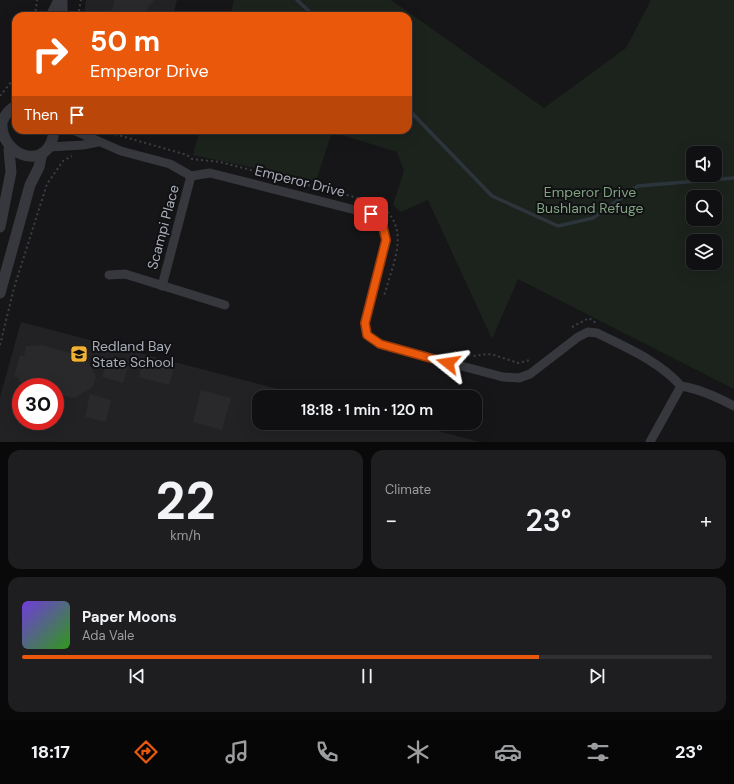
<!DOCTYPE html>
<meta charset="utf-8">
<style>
:root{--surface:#101012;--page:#1e1e20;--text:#f1f3f6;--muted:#9c9d9f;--line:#303032;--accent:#ea580c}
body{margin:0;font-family:"DM Sans",sans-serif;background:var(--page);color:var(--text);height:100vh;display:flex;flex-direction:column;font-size:15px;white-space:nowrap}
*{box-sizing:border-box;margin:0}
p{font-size:13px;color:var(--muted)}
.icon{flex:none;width:22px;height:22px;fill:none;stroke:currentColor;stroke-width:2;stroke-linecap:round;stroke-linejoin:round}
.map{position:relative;height:442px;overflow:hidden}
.side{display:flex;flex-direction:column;gap:8px;padding:8px;background:#09090a;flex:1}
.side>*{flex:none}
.hud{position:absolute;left:12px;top:12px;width:400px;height:122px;border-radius:12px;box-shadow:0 4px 16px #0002,0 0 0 1px var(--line);background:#ea580c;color:#fff;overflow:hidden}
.buttons{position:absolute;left:686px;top:146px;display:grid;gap:8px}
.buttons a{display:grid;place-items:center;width:36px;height:36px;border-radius:8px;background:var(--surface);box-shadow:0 4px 16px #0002,0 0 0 1px var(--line);font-size:20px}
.speed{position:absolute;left:12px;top:378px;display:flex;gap:8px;font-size:20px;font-weight:700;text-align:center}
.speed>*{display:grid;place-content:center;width:52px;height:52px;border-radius:50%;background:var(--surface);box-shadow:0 4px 16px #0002,0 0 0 1px var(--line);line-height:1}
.speed .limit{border:6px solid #d22;background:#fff;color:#111}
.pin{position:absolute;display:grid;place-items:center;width:34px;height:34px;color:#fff;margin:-17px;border-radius:8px;box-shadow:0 2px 6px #0006}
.me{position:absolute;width:44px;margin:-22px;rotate:285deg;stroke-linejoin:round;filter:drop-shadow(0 0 3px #0008)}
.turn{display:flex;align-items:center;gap:14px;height:84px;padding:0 12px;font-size:18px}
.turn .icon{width:52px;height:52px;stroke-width:2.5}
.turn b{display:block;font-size:28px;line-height:34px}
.then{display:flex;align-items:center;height:38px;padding:0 12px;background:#0003;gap:8px;font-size:15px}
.big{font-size:30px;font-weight:600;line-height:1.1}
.side .card{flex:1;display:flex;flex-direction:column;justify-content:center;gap:6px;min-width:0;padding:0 14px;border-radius:12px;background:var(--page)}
.side .dial{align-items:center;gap:0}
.dial b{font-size:52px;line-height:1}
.song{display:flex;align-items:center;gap:12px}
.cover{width:48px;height:48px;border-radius:6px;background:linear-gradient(135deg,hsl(260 70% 55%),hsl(110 70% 35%))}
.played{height:4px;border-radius:2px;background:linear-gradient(90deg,var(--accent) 75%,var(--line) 75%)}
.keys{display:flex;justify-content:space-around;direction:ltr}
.heat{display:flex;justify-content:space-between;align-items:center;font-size:22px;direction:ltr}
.side .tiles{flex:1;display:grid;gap:8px;grid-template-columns:1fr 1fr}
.card:last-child{grid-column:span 2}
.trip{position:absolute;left:252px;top:390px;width:230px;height:40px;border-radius:12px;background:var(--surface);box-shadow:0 4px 16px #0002,0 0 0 1px var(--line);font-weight:600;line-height:40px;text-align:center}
.menu{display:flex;height:64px;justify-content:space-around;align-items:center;background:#060607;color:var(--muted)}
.menu .icon{width:28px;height:28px}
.menu .on{color:var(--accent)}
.menu b{font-size:18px;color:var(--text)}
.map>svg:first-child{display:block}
.built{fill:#222225;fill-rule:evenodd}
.green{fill:#1c231d;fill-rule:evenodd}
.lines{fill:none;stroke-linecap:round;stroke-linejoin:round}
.stream{stroke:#2c353c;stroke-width:3.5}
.building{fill:#29292c}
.path{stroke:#3d3f44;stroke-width:2;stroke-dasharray:2 3;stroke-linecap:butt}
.minor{stroke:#37383d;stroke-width:9}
.tertiary{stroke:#37383d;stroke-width:11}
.route-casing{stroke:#983908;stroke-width:10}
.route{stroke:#ea580c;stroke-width:7}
.labels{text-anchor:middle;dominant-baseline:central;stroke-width:4;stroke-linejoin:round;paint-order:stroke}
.street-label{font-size:14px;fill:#a8adb8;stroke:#111113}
.park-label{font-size:14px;fill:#7fa381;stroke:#111113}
.poi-label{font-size:14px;fill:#a8adb8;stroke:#111113;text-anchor:start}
</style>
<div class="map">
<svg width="734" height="442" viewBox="0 0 734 442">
<rect width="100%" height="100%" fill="#161618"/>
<!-- built -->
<g class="built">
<path d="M86 0H177L173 16H84Z"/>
<path d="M21 322 309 397H259V423H408L480 442H0V397ZM21 387H55V421H21Z"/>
</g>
<!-- green -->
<path class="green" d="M234 0H391L544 108 626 48 651 0H734V389L518 279 492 339 428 200 401 212 393 205 404 171 397 152 332 132 316 181 193 155 200 130H408V16H230ZM693 153H715V175H693ZM693 197H715V219H693ZM693 241H715V263H693Z"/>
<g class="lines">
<!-- stream -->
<g class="stream">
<path d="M297 0 314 16"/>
<path d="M408 109 492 196 558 226 593 218 638 186 734 178"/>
</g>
</g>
<!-- building -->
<g class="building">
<path d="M115 0H154L152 5 150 4 146 13 142 14 141 16H109L110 10H112Z"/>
<path d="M41 345 85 357 96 376 93 387 74 398 55 394V387H29L18 380 19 378 14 377 20 355 24 356 26 346Z"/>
<path d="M143 360 174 368 169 385 139 377Z"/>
<path d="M107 361 128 367 123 383 102 377Z"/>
<path d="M201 390 231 398 222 430 193 422Z"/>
<path d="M90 394 111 400 106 422 85 417Z"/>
</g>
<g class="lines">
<!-- path -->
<g class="path">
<path d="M35 16 37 0"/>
<path d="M78 16 81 0"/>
<path d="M0 96 16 76"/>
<path d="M101 130 187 155 192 159 220 162 377 203C413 227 393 262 384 296"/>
<path d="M572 327 589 318 596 323"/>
<path d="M0 345 14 288 47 184 63 161 72 156"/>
<path d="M454 352 473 356 488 354 494 355 518 363 530 360"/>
</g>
<!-- minor -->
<g class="minor">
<path d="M73 130 121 151 170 164 191 176 210 173 371 214 383 227 386 241 365 323 367 335 379 344 503 377 519 378 530 374 578 337 588 332 597 333C627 348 659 361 681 386 700 389 717 397 734 406"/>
<path d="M49 147 83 145 98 142"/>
<path d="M109 275 125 274 225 305"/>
<path d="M162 286 191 176"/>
<path d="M650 442 681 386"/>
</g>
<!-- tertiary -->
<g class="tertiary">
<path d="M62 0V16"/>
<path d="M51 16 59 0"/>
<path d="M16 106C9 109 5 115 2 122 0 158 51 173 54 130"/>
<path d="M0 227 11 172 9 150"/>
<path d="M0 293 30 185 39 167 42 153"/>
</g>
</g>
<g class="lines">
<defs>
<path id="route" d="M371 214 383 227 386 240 365 323 367 335 380 344 448 363"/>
</defs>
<!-- route casing -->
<use href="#route" class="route-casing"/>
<!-- route -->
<use href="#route" class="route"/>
</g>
<!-- icons -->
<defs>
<symbol id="school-square" viewBox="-11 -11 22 22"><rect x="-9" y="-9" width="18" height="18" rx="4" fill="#f2b134" stroke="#111113"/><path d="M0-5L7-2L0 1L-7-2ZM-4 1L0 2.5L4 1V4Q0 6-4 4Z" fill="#111"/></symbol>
</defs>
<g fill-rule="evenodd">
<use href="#school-square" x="69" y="344" width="20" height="20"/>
</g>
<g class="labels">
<!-- street labels -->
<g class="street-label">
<text transform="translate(300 181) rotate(14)">Emperor Drive</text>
<text transform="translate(163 227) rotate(-75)">Scampi Place</text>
</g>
<!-- park labels -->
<g class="park-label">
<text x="590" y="192">Emperor Drive<tspan x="590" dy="16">Bushland Refuge</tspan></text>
</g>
<!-- poi labels -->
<g class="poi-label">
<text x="92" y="346">Redland Bay<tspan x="92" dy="16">State School</tspan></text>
</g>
</g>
</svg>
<div class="buttons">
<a><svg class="icon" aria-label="sound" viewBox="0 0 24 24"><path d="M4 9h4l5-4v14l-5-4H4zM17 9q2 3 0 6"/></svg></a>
<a><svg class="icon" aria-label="search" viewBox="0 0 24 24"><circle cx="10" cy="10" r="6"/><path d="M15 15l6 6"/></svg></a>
<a><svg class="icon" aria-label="layers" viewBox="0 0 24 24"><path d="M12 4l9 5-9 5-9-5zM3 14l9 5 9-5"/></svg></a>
</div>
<div class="speed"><div class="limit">30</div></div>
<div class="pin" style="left:371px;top:214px;background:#d93025"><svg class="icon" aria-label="arrive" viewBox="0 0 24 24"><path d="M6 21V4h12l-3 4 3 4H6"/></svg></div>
<svg class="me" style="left:448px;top:363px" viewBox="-20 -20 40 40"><path d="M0-17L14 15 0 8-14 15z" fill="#ea580c" stroke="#fff" stroke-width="4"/></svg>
<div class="trip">18:18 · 1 min · 120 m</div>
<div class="hud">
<div class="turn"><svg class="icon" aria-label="right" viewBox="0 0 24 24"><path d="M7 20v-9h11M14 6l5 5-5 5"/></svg><div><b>50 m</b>Emperor Drive</div></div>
<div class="then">Then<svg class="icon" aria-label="arrive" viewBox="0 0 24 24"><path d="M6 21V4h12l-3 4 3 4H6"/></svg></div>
</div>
</div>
<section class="side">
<div class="tiles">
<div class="card dial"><b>22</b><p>km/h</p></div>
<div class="card"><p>Climate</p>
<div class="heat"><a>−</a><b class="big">23°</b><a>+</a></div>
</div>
<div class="card">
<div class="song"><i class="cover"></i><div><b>Paper Moons</b><p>Ada Vale</p></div></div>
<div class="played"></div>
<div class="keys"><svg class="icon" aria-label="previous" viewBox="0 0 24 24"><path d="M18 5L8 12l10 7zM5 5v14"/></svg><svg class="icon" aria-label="pause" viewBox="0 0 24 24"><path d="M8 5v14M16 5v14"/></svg><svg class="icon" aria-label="next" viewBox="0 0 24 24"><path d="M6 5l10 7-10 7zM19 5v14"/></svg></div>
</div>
</div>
</section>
<nav class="menu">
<b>18:17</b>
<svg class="icon on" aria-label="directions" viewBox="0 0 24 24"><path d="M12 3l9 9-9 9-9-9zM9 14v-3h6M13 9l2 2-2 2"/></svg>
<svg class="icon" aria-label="music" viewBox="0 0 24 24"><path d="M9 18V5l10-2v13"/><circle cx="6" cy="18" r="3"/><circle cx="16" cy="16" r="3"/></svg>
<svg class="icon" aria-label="phone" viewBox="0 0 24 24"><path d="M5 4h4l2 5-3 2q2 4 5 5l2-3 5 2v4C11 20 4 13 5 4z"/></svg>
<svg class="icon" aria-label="climate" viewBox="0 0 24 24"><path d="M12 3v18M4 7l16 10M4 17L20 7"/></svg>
<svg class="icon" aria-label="car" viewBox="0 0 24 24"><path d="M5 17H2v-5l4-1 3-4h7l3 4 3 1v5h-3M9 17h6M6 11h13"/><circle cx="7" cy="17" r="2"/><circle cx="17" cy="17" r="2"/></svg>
<svg class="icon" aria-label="filters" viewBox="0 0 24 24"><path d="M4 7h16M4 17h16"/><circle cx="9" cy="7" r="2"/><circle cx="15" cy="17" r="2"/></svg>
<b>23°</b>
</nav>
